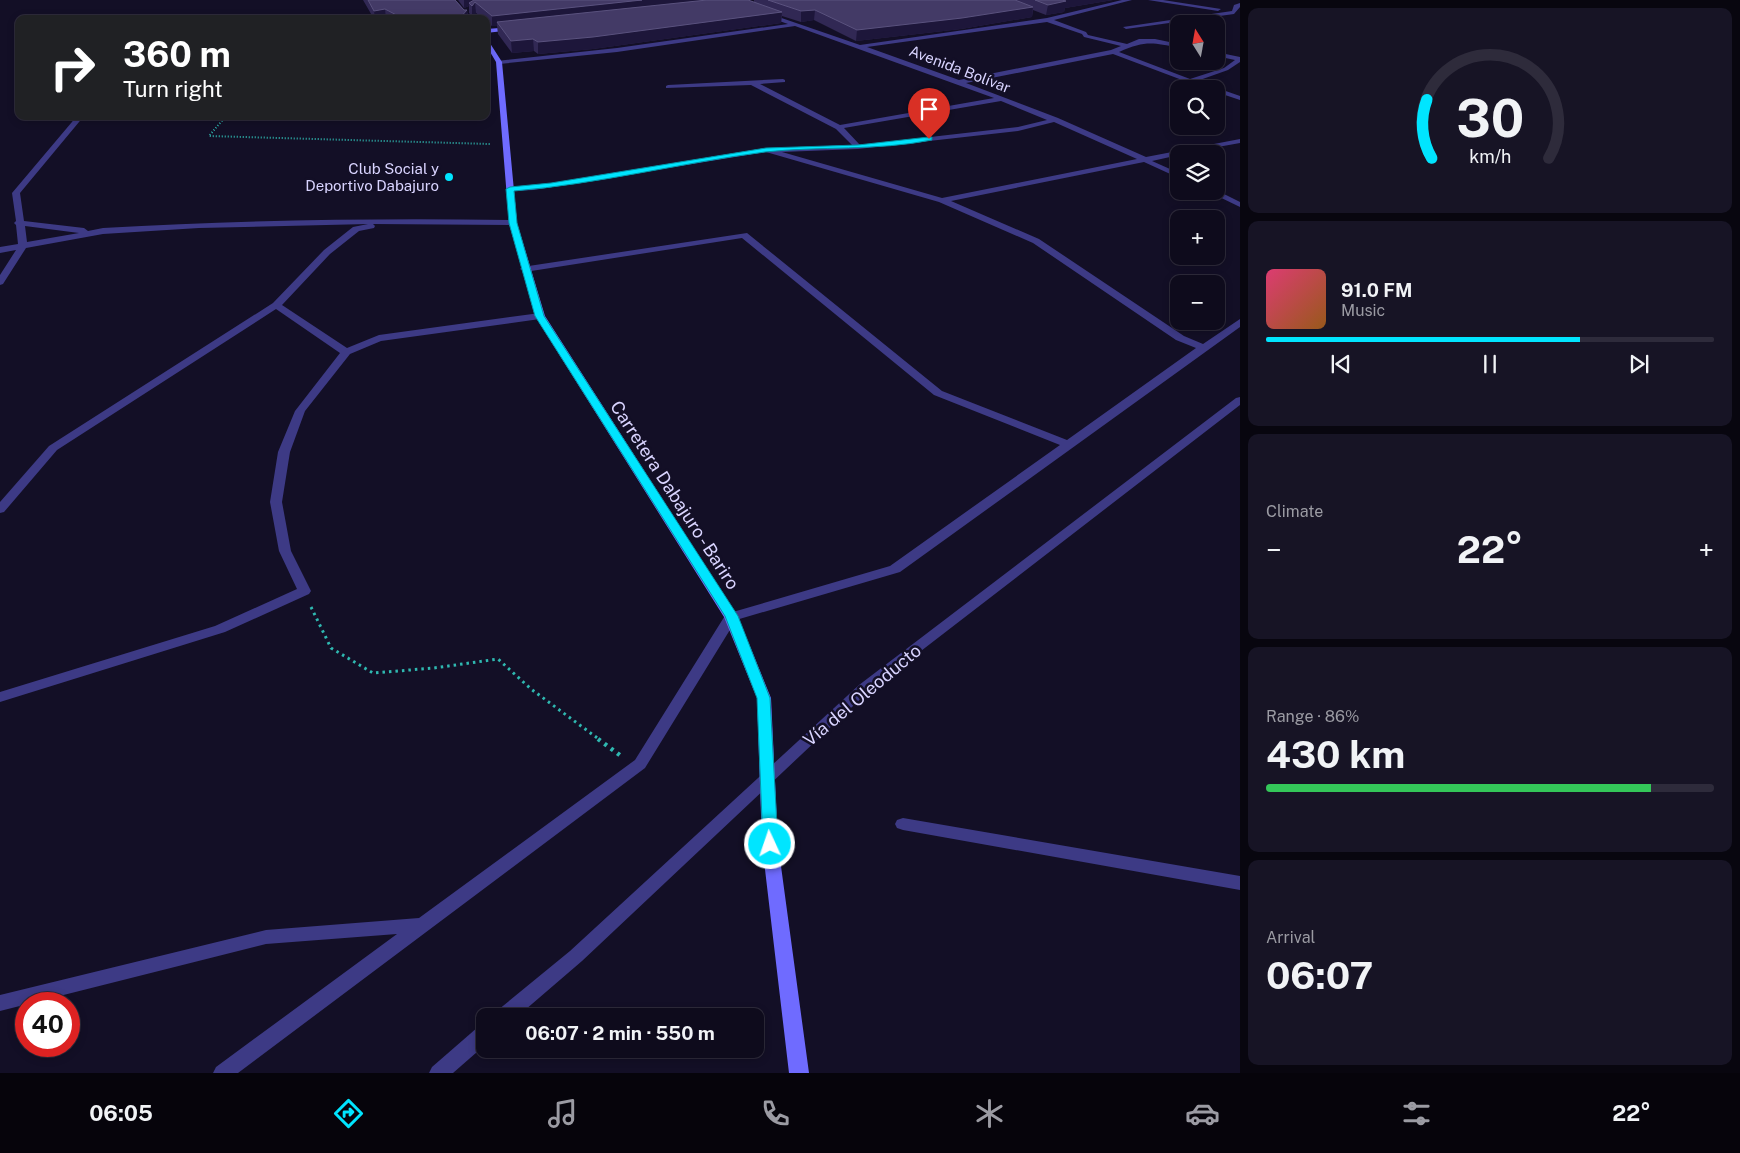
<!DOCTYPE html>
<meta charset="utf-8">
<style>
:root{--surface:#0e0b1c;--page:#171425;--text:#f1f3f6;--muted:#9b9ba3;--line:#2e2b3b;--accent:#00e5ff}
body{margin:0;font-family:"Public Sans",sans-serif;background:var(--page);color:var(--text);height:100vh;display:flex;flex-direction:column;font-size:19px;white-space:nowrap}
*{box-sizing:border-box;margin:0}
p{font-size:16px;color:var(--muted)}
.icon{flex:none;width:28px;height:28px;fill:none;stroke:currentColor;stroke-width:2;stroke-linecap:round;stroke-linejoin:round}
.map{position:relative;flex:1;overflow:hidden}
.drawer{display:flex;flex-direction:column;gap:8px;padding:8px;background:#08060f;width:500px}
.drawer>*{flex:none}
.banner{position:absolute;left:15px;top:15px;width:475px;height:105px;border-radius:10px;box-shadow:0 2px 8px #0003,0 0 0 1px var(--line);background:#202124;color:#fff;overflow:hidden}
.needle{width:32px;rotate:349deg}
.controls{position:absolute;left:1170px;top:15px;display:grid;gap:10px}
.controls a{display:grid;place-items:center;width:55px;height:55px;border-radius:10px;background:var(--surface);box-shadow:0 2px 8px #0003,0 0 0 1px var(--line);font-size:25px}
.speed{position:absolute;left:15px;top:992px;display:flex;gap:10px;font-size:25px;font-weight:700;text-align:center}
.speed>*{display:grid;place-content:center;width:65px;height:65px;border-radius:50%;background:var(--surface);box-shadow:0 2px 8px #0003,0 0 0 1px var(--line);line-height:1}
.speed .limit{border:8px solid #d22;background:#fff;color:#111}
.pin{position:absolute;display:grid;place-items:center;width:42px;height:42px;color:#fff;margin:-51px -21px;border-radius:50% 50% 50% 0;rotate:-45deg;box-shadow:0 0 5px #0007}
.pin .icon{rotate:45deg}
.me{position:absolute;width:55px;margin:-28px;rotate:357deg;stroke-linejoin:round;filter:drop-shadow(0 0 4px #0008)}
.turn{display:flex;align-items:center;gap:18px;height:105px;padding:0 25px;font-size:22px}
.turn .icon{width:65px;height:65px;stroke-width:2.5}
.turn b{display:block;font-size:35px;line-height:42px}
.big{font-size:38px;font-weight:700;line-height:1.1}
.drawer .card{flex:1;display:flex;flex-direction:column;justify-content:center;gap:8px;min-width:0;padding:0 18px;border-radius:10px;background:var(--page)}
.drawer .dial{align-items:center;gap:0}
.dial svg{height:130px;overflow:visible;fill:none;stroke:var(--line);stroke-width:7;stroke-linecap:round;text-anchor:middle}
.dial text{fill:var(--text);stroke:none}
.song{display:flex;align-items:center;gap:15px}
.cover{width:60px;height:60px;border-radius:8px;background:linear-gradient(135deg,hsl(340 70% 55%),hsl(30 70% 35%))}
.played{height:5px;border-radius:2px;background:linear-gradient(90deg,var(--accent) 70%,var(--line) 70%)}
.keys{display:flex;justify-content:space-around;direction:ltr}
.heat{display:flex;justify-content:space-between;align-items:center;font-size:28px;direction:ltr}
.charge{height:8px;border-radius:4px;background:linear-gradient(90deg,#34c759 86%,var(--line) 0)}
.trip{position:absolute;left:476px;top:1008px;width:288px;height:50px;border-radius:10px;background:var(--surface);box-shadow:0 2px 8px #0003,0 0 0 1px var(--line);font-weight:700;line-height:50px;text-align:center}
.dock{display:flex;height:80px;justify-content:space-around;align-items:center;background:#06040b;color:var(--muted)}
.dock .icon{width:35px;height:35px}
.dock .active{color:var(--accent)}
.dock b{font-size:22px;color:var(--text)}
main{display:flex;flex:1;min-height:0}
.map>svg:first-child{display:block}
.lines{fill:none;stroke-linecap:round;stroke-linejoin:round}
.path-far2{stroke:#2fb8b0;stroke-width:2;stroke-dasharray:1 2;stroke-linecap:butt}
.path-far1{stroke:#2fb8b0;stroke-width:3;stroke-dasharray:2.5 4;stroke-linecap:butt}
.path{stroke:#2fb8b0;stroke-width:4.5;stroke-dasharray:3 5;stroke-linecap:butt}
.street{fill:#3d3a85;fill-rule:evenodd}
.secondary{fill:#6f6bff;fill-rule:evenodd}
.wall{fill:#312854}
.shaded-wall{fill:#1d163a}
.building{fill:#433a66;stroke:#5a527e}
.route{fill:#00e5ff;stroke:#0095a6}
.poi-dot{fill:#00e5ff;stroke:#130f26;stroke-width:2}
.labels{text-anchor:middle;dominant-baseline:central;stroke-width:5;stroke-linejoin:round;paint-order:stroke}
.far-street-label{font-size:15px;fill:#d9d4ff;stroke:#130f26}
.far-poi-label{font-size:15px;fill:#d9d4ff;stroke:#130f26;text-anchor:end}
.street-label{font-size:18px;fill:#d9d4ff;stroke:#130f26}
</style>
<main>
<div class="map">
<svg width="1240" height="1073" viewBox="0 0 1240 1073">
<rect width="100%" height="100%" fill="#130f26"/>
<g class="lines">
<!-- path-far2 -->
<path class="path-far2" d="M226 116 209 136 490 144"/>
<!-- path-far1 -->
<path class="path-far1" d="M311 607 331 648 373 673 434 668 498 659 531 689 600 740"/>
<!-- path -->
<path class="path" d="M598 739 621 756"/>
<!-- street -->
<g class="street">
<path d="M1122 0H1132L1054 20 1086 32 1088 35 1127 44 1139 39H1155L1179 44V48C1151 42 1145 41 1119 52L1190 79 1224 68 1235 60 1216 56V52L1240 57V62L1228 70 1197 81 1240 96V100L1216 92V89H1206L1113 54 966 83 1058 118 1146 157 1240 139V143L1179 154V155L1152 161 1179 173V178L1144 162 951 201 1039 239 1184 336 1203 344 1240 319V327L900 572 736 620 645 768 238 1073H213L216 1067 397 934 266 944 0 1011V995L266 930 419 918 635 760 726 614 890 566 1060 445 934 395 742 238 525 272 520 269 522 267 747 233 942 391 1067 440 1196 348 1176 340 1033 243 939 202 766 152 534 190 510 191 506 189 510 187 534 186 766 148 775 150 779 148 852 145 836 129 751 85 666 88V86L668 85 783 79 785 80V82L760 84 840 125 994 98 795 26 617 52 499 64 496 62 497 61 617 48 788 24 765 16 767 13 860 45 1047 18ZM1047 22 1082 34 1084 37 1121 46 1111 50 959 80 867 47ZM1001 101 1047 120 1018 127 860 145 844 128ZM1054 122 1137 159 942 198 782 152 858 149 1018 131Z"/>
<path d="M1148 0H1163L1221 9 1218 11Z"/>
<path d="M1240 3V7L1234 14 1126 29 1123 27 1232 11 1234 5Z"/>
<path d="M77 116H84L20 193 24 221 84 228 88 231 103 228C240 220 376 218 513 220L516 221V225L373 224 375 226 374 228 359 231 330 254 282 305 347 348 379 335 540 313 545 316 540 319 381 341 350 354 305 411 290 452 282 502 291 551 311 591 309 594 225 632 0 702V692L215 626 297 589 279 551 270 502 278 452 295 411 340 353 276 309 57 450 4 512 0 513V502L49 446 273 303 324 250 353 227 368 224 199 228 103 234 26 248 3 284 0 285V275L16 250 0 253V247L18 244 16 225 14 223 16 221 12 193ZM25 226 79 233 27 242Z"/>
<path d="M1216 190 1240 202V207L1207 191Z"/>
<path d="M1240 397V405L869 691 582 961 518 1016H496L498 1010 570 951 859 685 1236 398Z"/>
<path d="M903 818 1240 876V890L903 830 897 828 895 824 897 820Z"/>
<path d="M485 1025V1045L453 1073H429L432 1067 478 1027Z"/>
</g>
<!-- secondary -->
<g class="secondary">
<path d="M449 0H455L472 19H466Z"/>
<path d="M515 27 513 30 486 33V29Z"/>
<path d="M486 37 502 62 517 223 545 316 738 617 771 698 778 844 809 1073H789L762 844 757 698 724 617 535 316 509 223 496 62 486 45Z"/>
</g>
</g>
<!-- wall -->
<g class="wall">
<path d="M363 0H455L464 10H467L468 19H374Z"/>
<path d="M458 0H748L754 2V0H1113L1065 8 1064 12 1046 15 1033 10 1032 17 961 29 856 41 814 20 801 22 782 16 781 23 593 49 538 54 534 51 512 53 498 34 497 26H492L486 22V19H483L476 13 472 16 469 13V6L464 8Z"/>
</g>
<!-- shaded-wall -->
<g class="shaded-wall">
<path d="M464 0H480L475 3 476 13 472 16V6L469 3V6L464 8Z"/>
<path d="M642 0H740L497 22V26H492V16Z"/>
<path d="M1058 0H1113L1065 8 1064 12 1046 15 1048 5Z"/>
<path d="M1033 7 1032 17 961 29 856 41 857 30Z"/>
<path d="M385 9 386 19H375L374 11Z"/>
<path d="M467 10 468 19H459Z"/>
<path d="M815 10 814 20 801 22V11Z"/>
<path d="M782 12 781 23 593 49 538 54V42Z"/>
<path d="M533 39 534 51 512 53 511 41Z"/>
</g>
<!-- building -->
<g class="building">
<path d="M368 0H455L464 10H467L459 19H404L385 9 374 11Z"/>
<path d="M474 0H642L492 16 475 2 472 6 469 3Z"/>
<path d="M707 0H748L782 12 593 37 538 42 533 39 511 41 497 22Z"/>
<path d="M768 0H1015L1033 7 962 18 857 30 815 10 801 11Z"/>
<path d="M1035 0H1062L1066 1 1048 5Z"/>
</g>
<!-- route -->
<path class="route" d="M929 137H932V140C877 151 820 146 765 152 681 163 598 184 514 191L517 223 544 316 738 616 770 698 778 844 776 848 770 849 765 848 763 844 757 698 725 616 535 316 509 223 506 189 510 187 551 183 766 148 858 145Z"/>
<!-- markers -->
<circle class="poi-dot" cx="449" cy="177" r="5"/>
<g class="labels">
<!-- far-street labels -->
<g class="far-street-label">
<text transform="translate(960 69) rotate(21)">Avenida Bolívar</text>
</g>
<!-- far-poi labels -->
<g class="far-poi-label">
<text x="439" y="168">Club Social y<tspan x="439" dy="17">Deportivo Dabajuro</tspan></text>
</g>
<!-- street labels -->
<g class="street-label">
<text transform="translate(675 495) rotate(57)">Carretera Dabajuro - Bariro</text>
<text transform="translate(862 695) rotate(-40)">Vía del Oleoducto</text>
</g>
</g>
</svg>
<div class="controls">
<a><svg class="needle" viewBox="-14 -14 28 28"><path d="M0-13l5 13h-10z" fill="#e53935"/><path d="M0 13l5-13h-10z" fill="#9b9ba3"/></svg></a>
<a><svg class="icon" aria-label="search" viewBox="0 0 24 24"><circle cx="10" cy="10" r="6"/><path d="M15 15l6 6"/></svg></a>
<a><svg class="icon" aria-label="layers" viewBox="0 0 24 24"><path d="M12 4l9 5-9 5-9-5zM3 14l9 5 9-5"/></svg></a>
<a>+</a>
<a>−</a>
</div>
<div class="speed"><div class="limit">40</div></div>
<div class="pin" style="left:929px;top:139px;background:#d93025"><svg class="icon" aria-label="arrive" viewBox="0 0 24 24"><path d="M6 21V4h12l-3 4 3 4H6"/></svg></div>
<svg class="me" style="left:770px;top:844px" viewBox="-20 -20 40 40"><circle r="17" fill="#00e5ff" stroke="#fff" stroke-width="3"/><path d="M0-11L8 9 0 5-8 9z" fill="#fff"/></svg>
<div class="trip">06:07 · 2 min · 550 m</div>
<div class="banner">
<div class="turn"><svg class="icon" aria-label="right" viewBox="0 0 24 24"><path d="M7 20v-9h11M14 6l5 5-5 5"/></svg><div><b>360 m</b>Turn right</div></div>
</div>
</div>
<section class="drawer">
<div class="card dial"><svg viewBox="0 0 100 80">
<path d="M14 69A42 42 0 1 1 86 69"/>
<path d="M14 69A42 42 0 0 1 11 33" stroke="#00e5ff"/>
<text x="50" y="56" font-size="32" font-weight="700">30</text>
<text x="50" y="72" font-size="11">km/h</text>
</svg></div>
<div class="card">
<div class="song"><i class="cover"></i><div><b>91.0 FM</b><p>Music</p></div></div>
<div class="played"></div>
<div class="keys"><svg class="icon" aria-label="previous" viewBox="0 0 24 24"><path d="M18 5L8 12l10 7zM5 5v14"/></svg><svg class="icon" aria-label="pause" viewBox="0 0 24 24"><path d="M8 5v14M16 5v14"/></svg><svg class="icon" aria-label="next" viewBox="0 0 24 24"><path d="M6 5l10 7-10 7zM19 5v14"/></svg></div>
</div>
<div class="card"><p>Climate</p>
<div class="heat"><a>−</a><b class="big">22°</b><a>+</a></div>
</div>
<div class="card"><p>Range · 86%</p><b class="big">430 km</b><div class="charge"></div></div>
<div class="card"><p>Arrival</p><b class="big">06:07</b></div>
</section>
</main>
<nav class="dock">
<b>06:05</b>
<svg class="icon active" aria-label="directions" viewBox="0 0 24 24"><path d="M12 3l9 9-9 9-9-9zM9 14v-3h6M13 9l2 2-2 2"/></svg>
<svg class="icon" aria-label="music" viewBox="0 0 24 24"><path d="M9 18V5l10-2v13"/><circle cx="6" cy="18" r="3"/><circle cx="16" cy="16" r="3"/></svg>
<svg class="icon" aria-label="phone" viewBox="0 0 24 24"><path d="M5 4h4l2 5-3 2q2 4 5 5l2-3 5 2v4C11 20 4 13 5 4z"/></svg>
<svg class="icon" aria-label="climate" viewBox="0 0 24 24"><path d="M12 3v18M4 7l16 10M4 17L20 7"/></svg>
<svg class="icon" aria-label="car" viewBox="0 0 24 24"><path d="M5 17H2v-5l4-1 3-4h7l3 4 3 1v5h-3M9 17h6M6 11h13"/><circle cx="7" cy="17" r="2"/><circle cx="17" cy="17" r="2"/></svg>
<svg class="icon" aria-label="filters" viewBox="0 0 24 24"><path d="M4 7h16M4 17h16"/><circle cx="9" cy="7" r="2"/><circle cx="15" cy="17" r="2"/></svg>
<b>22°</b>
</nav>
